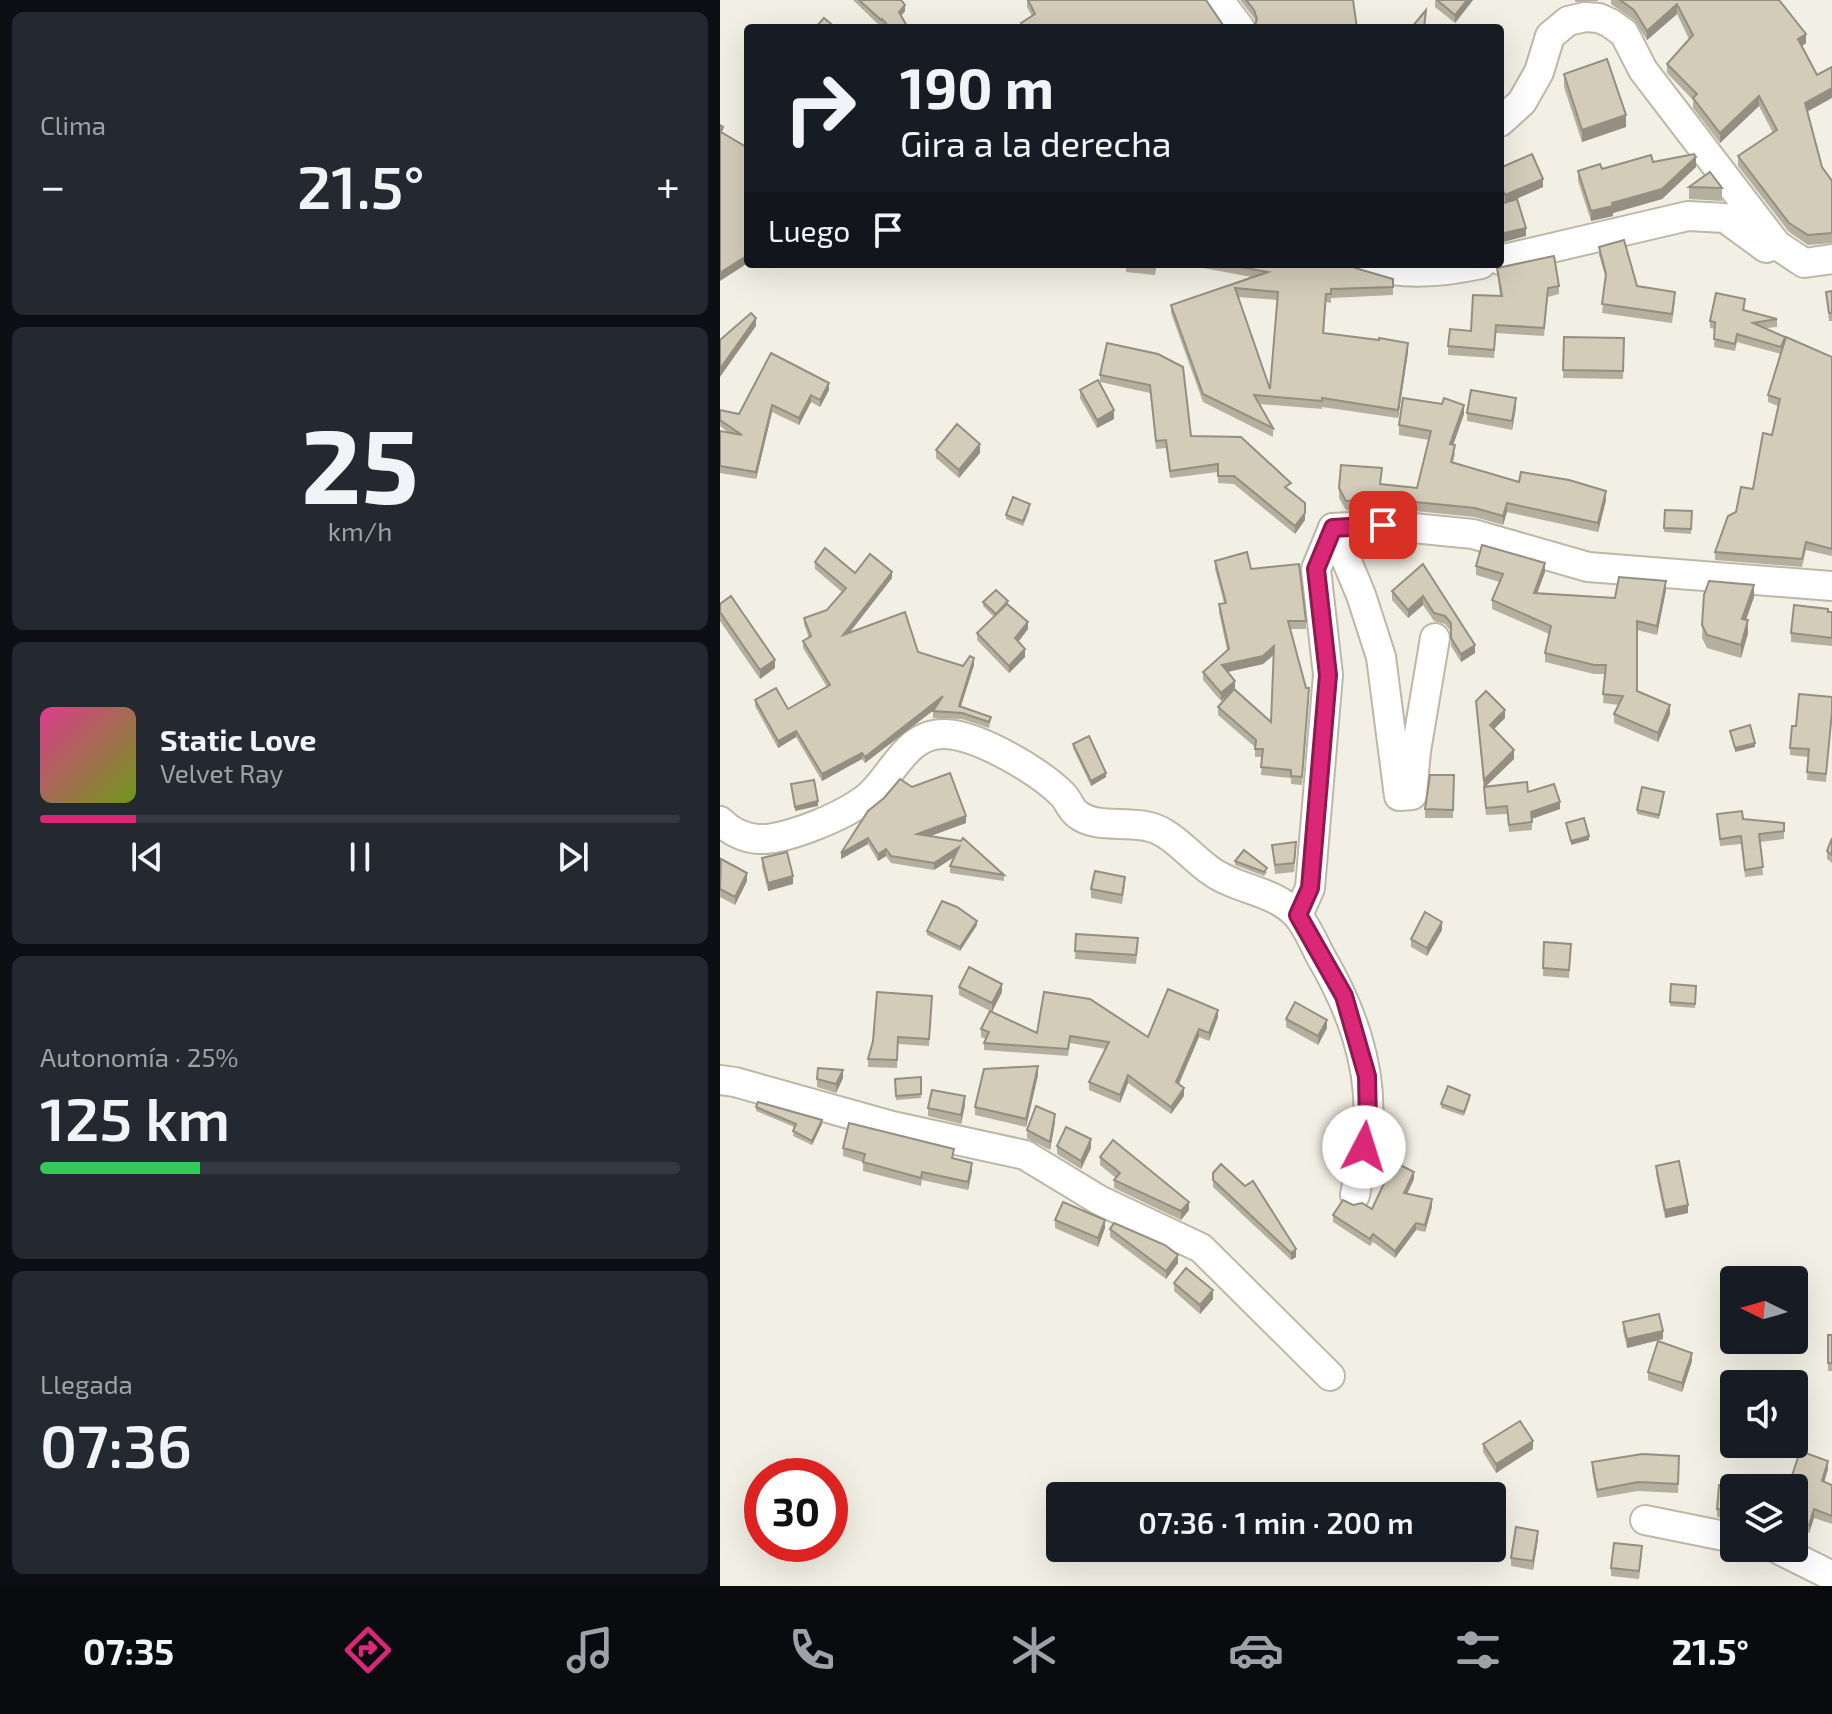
<!DOCTYPE html>
<html lang="es">
<meta charset="utf-8">
<style>
:root{--surface:#171b24;--page:#242831;--text:#f1f3f6;--muted:#9ea1a6;--line:#363941;--accent:#db2777}
body{margin:0;font-family:"Exo 2",sans-serif;background:var(--page);color:var(--text);height:100vh;display:flex;flex-direction:column;font-size:30px;white-space:nowrap}
*{box-sizing:border-box;margin:0}
p{font-size:26px;color:var(--muted)}
.icon{flex:none;width:44px;height:44px;fill:none;stroke:currentColor;stroke-width:2;stroke-linecap:round;stroke-linejoin:round}
.map{position:relative;flex:1;overflow:hidden}
.panel{display:flex;flex-direction:column;gap:12px;padding:12px;background:#0d0f14;width:720px}
.panel>*{flex:none}
.banner{position:absolute;left:24px;top:24px;width:760px;height:244px;border-radius:8px;box-shadow:0 8px 32px #0002;background:#171b24;color:var(--text);overflow:hidden}
.needle{width:52px;rotate:275deg}
.fabs{position:absolute;left:1000px;top:1266px;display:grid;gap:16px}
.fabs a{display:grid;place-items:center;width:88px;height:88px;border-radius:8px;background:var(--surface);box-shadow:0 8px 32px #0002;font-size:40px}
.speed{position:absolute;left:24px;top:1458px;display:flex;gap:16px;font-size:40px;font-weight:700;text-align:center}
.speed>*{display:grid;place-content:center;width:104px;height:104px;border-radius:50%;background:var(--surface);box-shadow:0 8px 32px #0002;line-height:1}
.speed .limit{border:12px solid #d22;background:#fff;color:#111}
.pin{position:absolute;display:grid;place-items:center;width:68px;height:68px;color:#fff;margin:-34px;border-radius:16px;box-shadow:0 4px 12px #0006}
.me{position:absolute;width:88px;margin:-44px;rotate:5deg;stroke-linejoin:round;filter:drop-shadow(0 0 6px #0008)}
.turn{display:flex;align-items:center;gap:28px;height:168px;padding:0 24px;font-size:36px}
.turn .icon{width:104px;height:104px;stroke-width:2.5}
.turn b{display:block;font-size:56px;line-height:68px}
.then{display:flex;align-items:center;height:76px;padding:0 24px;background:#0003;gap:16px;font-size:30px}
.big{font-size:60px;font-weight:600;line-height:1.1}
.panel .tile{flex:1;display:flex;flex-direction:column;justify-content:center;gap:12px;min-width:0;padding:0 28px;border-radius:12px;background:var(--page)}
.panel .dial{align-items:center;gap:0}
.dial b{font-size:104px;line-height:1}
.song{display:flex;align-items:center;gap:24px}
.cover{width:96px;height:96px;border-radius:12px;background:linear-gradient(135deg,hsl(330 70% 55%),hsl(80 70% 35%))}
.played{height:8px;border-radius:4px;background:linear-gradient(90deg,var(--accent) 15%,var(--line) 15%)}
.keys{display:flex;justify-content:space-around;direction:ltr}
.heat{display:flex;justify-content:space-between;align-items:center;font-size:44px;direction:ltr}
.charge{height:12px;border-radius:6px;background:linear-gradient(90deg,#34c759 25%,var(--line) 0)}
.trip{position:absolute;left:326px;top:1482px;width:460px;height:80px;border-radius:8px;background:var(--surface);box-shadow:0 8px 32px #0002;font-weight:600;line-height:80px;text-align:center}
.menu{display:flex;height:128px;justify-content:space-around;align-items:center;background:#090b0e;color:var(--muted)}
.menu .icon{width:56px;height:56px}
.menu .on{color:var(--accent)}
.menu b{font-size:36px;color:var(--text)}
main{display:flex;flex:1;min-height:0}
.map>svg:first-child{display:block}
.lines{fill:none;stroke-linecap:round;stroke-linejoin:round}
.minor-casing{stroke:#bdb8a6;stroke-width:32}
.minor{stroke:#fff;stroke-width:28}
.wall{fill:#b5af9f;fill-rule:evenodd}
.shaded-wall{fill:#948f82}
.building{fill:#d3ccb9;stroke:#948f82;stroke-width:2;fill-rule:evenodd}
.route-casing{stroke:#8e194d;stroke-width:20}
.route{stroke:#db2777;stroke-width:14}
</style>
<main>
<section class="panel">
<div class="tile"><p>Clima</p>
<div class="heat"><a>−</a><b class="big">21.5°</b><a>+</a></div>
</div>
<div class="tile dial"><b>25</b><p>km/h</p></div>
<div class="tile">
<div class="song"><i class="cover"></i><div><b>Static Love</b><p>Velvet Ray</p></div></div>
<div class="played"></div>
<div class="keys"><svg class="icon" aria-label="previous" viewBox="0 0 24 24"><path d="M18 5L8 12l10 7zM5 5v14"/></svg><svg class="icon" aria-label="pause" viewBox="0 0 24 24"><path d="M8 5v14M16 5v14"/></svg><svg class="icon" aria-label="next" viewBox="0 0 24 24"><path d="M6 5l10 7-10 7zM19 5v14"/></svg></div>
</div>
<div class="tile"><p>Autonomía · 25%</p><b class="big">125 km</b><div class="charge"></div></div>
<div class="tile"><p>Llegada</p><b class="big">07:36</b></div>
</section>
<div class="map">
<svg width="1112" height="1586" viewBox="0 0 1112 1586">
<rect width="100%" height="100%" fill="#f2efe4"/>
<g class="lines">
<defs>
<g id="minor">
<path d="M499 0 520 28"/>
<path d="M780 122 802 102 819 72 830 36 848 21 865 17 879 18 890 23 904 33 923 70 1057 245 1084 263 1112 259"/>
<path d="M780 260 968 216 1005 218 1046 248 1052 246"/>
<path d="M647 264C682 276 725 272 761 264"/>
<path d="M613 528 641 595 661 657 679 796 692 795 696 751 715 638"/>
<path d="M0 821C10 831 24 838 38 839 65 841 134 813 153 792 175 770 189 732 226 734 260 736 319 771 343 795 348 800 351 810 357 814 379 832 417 816 444 833 461 843 475 860 491 871 517 890 554 890 577 915 587 926 594 944 601 957 630 1006 652 1065 648 1123 646 1147 639 1172 635 1195"/>
<path d="M578 915 590 888 608 675 596 569 613 528 663 525 753 534 868 567 1112 586"/>
<path d="M0 1080 15 1082 172 1126 305 1155 379 1200 481 1248 610 1376"/>
<path d="M925 1520 1014 1538"/>
<path d="M1056 1548 1112 1576"/>
</g>
</defs>
<!-- minor casing -->
<use href="#minor" class="minor-casing"/>
<!-- minor -->
<use href="#minor" class="minor"/>
</g>
<!-- wall -->
<g class="wall">
<path d="M133 0H181L185 11 181 16 188 28H164L162 26 161 27Z"/>
<path d="M307 0H486L505 28H301V23L312 16 307 7Z"/>
<path d="M520 0H633L535 27 536 24 534 18Z"/>
<path d="M715 0H753L735 23 715 7Z"/>
<path d="M855 0H878V1L855 2Z"/>
<path d="M891 0H1059L1086 43 1082 46 1087 112 1102 167 1112 181V243L1088 245 1069 232 1018 166V156L1053 133 1039 106 1000 143 973 108V100L947 73V64L969 39 957 14 927 40 914 20 891 4Z"/>
<path d="M844 74 906 127 862 142 844 87Z"/>
<path d="M933 162 976 167 942 199 893 213V216L871 221 858 181V171Z"/>
<path d="M780 168 823 187 794 200 806 236 785 203 780 192Z"/>
<path d="M969 187 1002 188V201L969 199Z"/>
<path d="M879 247 917 286 955 301 952 323 882 313 886 279 879 255Z"/>
<path d="M406 264H437L435 275 406 272Z"/>
<path d="M472 264H633L635 268 673 279V295L611 298V303L606 302 604 333 688 352 678 418 602 407V409L539 404 553 428V437L483 402 451 313V305L532 277 472 266ZM518 297 558 300 550 389Z"/>
<path d="M777 268 839 286V294L828 297 824 336 776 333 774 358 728 355V346L751 331 780 296Z"/>
<path d="M1112 291V321H1109L1106 292Z"/>
<path d="M1025 306 1024 310 1057 319V327L1046 328 1065 341 1112 357V556L1086 550 1082 567 995 560V552L1016 512 1033 489 1052 435 1058 406 1048 402V395L1061 354 1017 342 1015 351 994 347 995 329 990 328V321Z"/>
<path d="M844 337 904 338 903 379 843 378Z"/>
<path d="M438 354 471 436 570 491 585 520 575 534 514 484 498 483V472L450 478 446 448 436 449 430 393 380 382V375Z"/>
<path d="M109 390 100 407 91 402 79 425 52 412 36 479 0 473V431L9 433 0 426V410L19 414Z"/>
<path d="M360 390 394 419 377 428 360 398Z"/>
<path d="M796 407 792 430 747 421V413Z"/>
<path d="M744 414 733 445 735 455 733 463 799 482 886 500 878 532 787 512 783 525 755 517 665 508 626 510 619 498V488H697L709 440 679 435V425Z"/>
<path d="M216 450 260 453 239 478 216 458Z"/>
<path d="M310 509 303 526 286 519V515Z"/>
<path d="M945 510 972 511 971 534 944 532Z"/>
<path d="M495 561 531 569 586 621V629H570L586 688 589 696 582 785 571 784V778L541 775 542 757H535V747L498 715V707L508 695 501 701 483 680V672L507 650 499 612V604L504 603 495 569ZM554 655 551 722 514 689 515 688 508 672 543 664Z"/>
<path d="M95 562 135 573 172 578 130 632 243 666 254 665 241 706 271 717 269 728 242 719 213 718V711L215 709 145 763 142 759 102 781 76 737 58 748 35 706V700L68 709 107 687 83 648V641L89 638 84 624V618L107 610 122 592 95 569Z"/>
<path d="M703 564 755 653 741 662 731 646V631L725 624 714 621 703 605 688 618 672 600V591Z"/>
<path d="M756 566 825 572 817 593 895 598 946 590 937 635 917 630V691L950 714 938 742 894 723V714L899 705 883 703 885 674H874L825 662V653L829 634 772 609V600L780 582 756 575Z"/>
<path d="M984 595 1034 597 1026 620 1028 633 1021 658 987 648 982 638Z"/>
<path d="M263 602 288 605 308 629 298 642 305 657 289 673 257 640V633L274 617 263 606Z"/>
<path d="M0 604 55 668 40 679 0 621Z"/>
<path d="M1108 612H1112V667V646L1071 642V633Z"/>
<path d="M1112 697 1106 782 1087 780 1088 757 1070 755V748L1076 726Z"/>
<path d="M756 701 785 718 774 729 794 759 765 787 808 792 840 809 812 819V830L789 832 787 814 766 815Z"/>
<path d="M353 744 386 777 371 786 353 748Z"/>
<path d="M734 775 733 818H705V809Z"/>
<path d="M944 796 939 819 917 814V810Z"/>
<path d="M148 811 246 823 210 836 284 875V881L230 873V866L234 857 214 870 171 863 166 856 158 861 148 844 121 859Z"/>
<path d="M997 814 1023 819 1064 831V839L1040 842 1043 875 1025 877 1021 844 1000 846Z"/>
<path d="M1112 838V863L1107 859V851Z"/>
<path d="M552 845 576 850 574 872 555 874Z"/>
<path d="M42 858 73 884 48 891 42 867Z"/>
<path d="M0 861 27 881 15 905 0 897Z"/>
<path d="M515 861 547 872 544 876 515 865Z"/>
<path d="M405 885 402 904 371 898V889Z"/>
<path d="M257 925 240 951 207 935V931Z"/>
<path d="M722 930 707 956 691 947V939Z"/>
<path d="M356 934 418 946 416 964 355 959Z"/>
<path d="M824 942 851 952 849 978 823 976Z"/>
<path d="M951 984 976 986 975 1008 950 1006Z"/>
<path d="M239 987 282 992 272 1012 239 995Z"/>
<path d="M212 996 209 1046 178 1044 177 1068 148 1067V1059Z"/>
<path d="M498 1017 489 1041 479 1037 459 1084 464 1096 451 1114 408 1083 400 1103 369 1090V1082L386 1049 350 1043 348 1056 264 1050V1043L266 1039 261 1037V1029L428 1037Z"/>
<path d="M566 1019 607 1028 598 1045 566 1027Z"/>
<path d="M318 1075 306 1127 255 1115V1107Z"/>
<path d="M201 1077V1098L176 1100 175 1079Z"/>
<path d="M123 1078 116 1093 97 1087V1079Z"/>
<path d="M750 1099 744 1116 721 1108V1104Z"/>
<path d="M245 1105 241 1124 208 1116V1108Z"/>
<path d="M36 1107 102 1124 92 1145 73 1136 74 1127 36 1111Z"/>
<path d="M335 1122 330 1150 307 1138V1130Z"/>
<path d="M337 1146 371 1148 361 1169 337 1154Z"/>
<path d="M123 1148 234 1159 252 1171 248 1190 202 1180 201 1186 143 1171V1162L123 1156Z"/>
<path d="M380 1157 469 1210 461 1220 394 1188V1180L396 1178 380 1165Z"/>
<path d="M936 1166 968 1213 945 1218 936 1174Z"/>
<path d="M493 1173 525 1186 576 1257 571 1260 493 1187Z"/>
<path d="M694 1179 687 1194 712 1207 705 1232 696 1230 675 1258 653 1242 650 1246 613 1222V1215L633 1205 652 1209Z"/>
<path d="M335 1220 385 1228 378 1247 335 1228Z"/>
<path d="M390 1229 458 1263 446 1279 390 1237Z"/>
<path d="M454 1283 493 1299 480 1314 454 1291Z"/>
<path d="M903 1322 943 1339 907 1348 903 1331Z"/>
<rect x="1108" y="1335" width="4" height="36"/>
<path d="M972 1361 962 1392 928 1380V1372Z"/>
<path d="M763 1444 813 1449 776 1473 763 1452Z"/>
<path d="M959 1456 958 1493 918 1491 877 1498 872 1471V1462Z"/>
<path d="M1108 1469 1104 1482 1112 1485V1524L1094 1518 1089 1533 1074 1528V1488Z"/>
<path d="M1014 1488V1519L997 1517V1509Z"/>
<path d="M818 1539 813 1570 791 1566V1558Z"/>
<path d="M922 1555 919 1579 891 1576V1568Z"/>
</g>
<!-- shaded-wall -->
<g class="shaded-wall">
<path d="M747 0H753L735 23V15Z"/>
<path d="M957 4V14L927 40V31Z"/>
<path d="M185 5V11L179 18V12Z"/>
<path d="M1086 34V43L1078 49V39Z"/>
<path d="M1112 88V98L1085 113V103Z"/>
<path d="M1039 96V106L1000 143V133Z"/>
<path d="M906 115V127L862 142V130Z"/>
<path d="M976 157V167L942 199 893 213V216L871 221V211L892 203Z"/>
<path d="M823 179V187L785 204V195Z"/>
<path d="M806 228V236L780 243V234Z"/>
<path d="M28 255V263L0 281V273Z"/>
<path d="M36 318V326L0 377V369Z"/>
<path d="M688 343V352L678 418V410Z"/>
<path d="M109 383V390L100 407V400Z"/>
<path d="M91 395V402L79 425V418Z"/>
<path d="M796 398V407L792 430V421Z"/>
<path d="M52 405V412L36 479V472Z"/>
<path d="M744 405V414L730 454V444Z"/>
<path d="M394 410V419L377 428V420Z"/>
<path d="M260 444V453L239 478V470Z"/>
<path d="M886 491V500L878 532V523Z"/>
<path d="M787 503V512L783 525V516Z"/>
<path d="M585 513V520L575 534V526Z"/>
<path d="M825 563V572L814 602V593Z"/>
<path d="M172 572V578L123 641V635Z"/>
<path d="M946 581V590L937 635V626Z"/>
<path d="M1034 585V597L1022 631V619Z"/>
<path d="M703 596V605L688 618V610Z"/>
<path d="M1028 620V633L1021 658V645Z"/>
<path d="M308 622V629L295 646V638Z"/>
<path d="M755 645V653L741 662V654Z"/>
<path d="M554 646V654L543 664 502 673V665Z"/>
<path d="M305 649V657L289 673V666Z"/>
<path d="M254 658V665L239 712V706Z"/>
<path d="M55 660V668L40 679V670Z"/>
<path d="M515 681V688L501 701V693Z"/>
<path d="M223 696V703L145 763V757Z"/>
<path d="M950 705V714L938 742V733Z"/>
<path d="M785 710V718L770 733V725Z"/>
<path d="M76 731V737L58 748V741Z"/>
<path d="M1035 743V747L1015 752V748Z"/>
<path d="M794 750V759L764 788V780Z"/>
<path d="M142 753V759L102 781V774Z"/>
<path d="M386 773V777L371 786V781Z"/>
<path d="M98 801V806L75 811V807Z"/>
<path d="M840 802V809L811 819V812Z"/>
<path d="M246 816V823L197 841V834Z"/>
<path d="M869 836V840L851 845V841Z"/>
<path d="M148 838V844L121 859V853Z"/>
<path d="M239 847V854L214 870V863Z"/>
<path d="M166 849V856L158 861V854Z"/>
<path d="M27 873V881L15 905V897Z"/>
<path d="M73 876V884L48 891V883Z"/>
<path d="M257 921V925L240 951V947Z"/>
<path d="M722 922V930L707 956V948Z"/>
<path d="M282 984V992L272 1012V1003Z"/>
<path d="M498 1010V1017L489 1041V1033Z"/>
<path d="M607 1020V1028L598 1045V1036Z"/>
<path d="M479 1029V1037L456 1090V1082Z"/>
<path d="M318 1066V1075L306 1127V1119Z"/>
<path d="M123 1070V1078L116 1093V1084Z"/>
<path d="M408 1075V1083L400 1103V1095Z"/>
<path d="M464 1088V1096L451 1114V1107Z"/>
<path d="M245 1096V1105L241 1124V1115Z"/>
<path d="M335 1114V1122L330 1150V1142Z"/>
<path d="M102 1120V1124L92 1145V1141Z"/>
<path d="M371 1139V1148L361 1169V1161Z"/>
<path d="M252 1163V1171L248 1190V1182Z"/>
<path d="M694 1172V1179L684 1200V1193Z"/>
<path d="M712 1199V1207L705 1232V1225Z"/>
<path d="M469 1202V1210L461 1220V1211Z"/>
<path d="M968 1205V1213L945 1218V1210Z"/>
<path d="M385 1220V1228L378 1247V1238Z"/>
<path d="M696 1223V1230L675 1258V1251Z"/>
<path d="M576 1249V1257L571 1260V1253Z"/>
<path d="M458 1255V1263L446 1279V1271Z"/>
<path d="M493 1290V1299L480 1314V1305Z"/>
<path d="M943 1331V1339L907 1348V1339Z"/>
<path d="M972 1353V1361L962 1392V1383Z"/>
<path d="M813 1441V1449L776 1473V1464Z"/>
<path d="M1108 1461V1469L1102 1489V1481Z"/>
<path d="M1094 1509V1518L1089 1533V1525Z"/>
<path d="M818 1531V1539L813 1570V1561Z"/>
</g>
<!-- building -->
<g class="building">
<path d="M139 0H181L185 5 179 12 188 28H170L162 19 161 20Z"/>
<path d="M308 0H486L505 28H304L301 23 315 14Z"/>
<path d="M526 0H633L637 28H534L537 19 534 10Z"/>
<path d="M717 0H747L735 15Z"/>
<path d="M900 0H1059L1086 34 1078 39 1097 75 1112 67V88L1085 103 1102 167 1112 181V233L1088 235 1069 223 1018 156 1057 130 1039 96 1000 133 973 98 977 94 947 64 973 35 957 4 927 31 914 10Z"/>
<path d="M706 10 704 28H674V26L692 27Z"/>
<path d="M104 18 116 28H95Z"/>
<path d="M887 59 906 115 862 130 844 74Z"/>
<path d="M0 125 3 127 1 132 28 148V255L0 273Z"/>
<path d="M812 154 823 179 785 195 780 184V168Z"/>
<path d="M974 154 976 157 942 189 892 203 893 206 871 211 858 171 880 164 882 169 931 155 933 162Z"/>
<path d="M990 172 1002 188 969 187Z"/>
<path d="M797 199 806 228 780 234V204Z"/>
<path d="M904 240 917 286 955 292 952 314 882 304 886 274 879 247Z"/>
<path d="M834 256 839 286 828 288 824 328 776 325 774 350 728 346 730 329 751 331 753 295 782 296 777 268Z"/>
<path d="M408 264H436L435 267Z"/>
<path d="M504 264H633L635 268 673 279V287L611 289V294H606L603 333 659 340V338L688 343 678 410 602 398V401L534 395 553 428 483 394 451 305 548 272ZM515 288 558 292 550 389Z"/>
<path d="M1112 291V313H1109L1106 292Z"/>
<path d="M996 293 1025 299 1023 310 1057 319 1033 323 1065 337 1061 347 1017 334 1015 344 994 339 995 322 990 321Z"/>
<path d="M31 313 36 318 0 369V340Z"/>
<path d="M844 337 904 338 903 371 843 370Z"/>
<path d="M1066 337 1112 357V549L1086 542 1082 559 995 552 1008 516 1016 512 1021 487 1033 489 1043 433 1052 435 1060 399 1048 395Z"/>
<path d="M387 343 438 354 463 367 471 436 521 437 571 483 565 487 585 503V513L575 526 514 476H498V464L450 471 446 440 436 441 430 385 380 375Z"/>
<path d="M51 353 109 383 100 400 91 395 79 418 52 405 36 472 0 466V431L22 435 0 420V410L19 414Z"/>
<path d="M378 380 394 410 377 420 360 390Z"/>
<path d="M751 390 796 398 792 421 747 413Z"/>
<path d="M683 398 722 404 724 398 744 405 730 444 735 445 731 462 799 482 801 472 849 480 886 491 878 523 787 503 783 516 755 508 665 499 626 501 619 488 621 465 662 468 660 484 697 488 711 431 679 425Z"/>
<path d="M237 424 260 444 239 470 216 450Z"/>
<path d="M293 497 310 504 303 521 286 515Z"/>
<path d="M945 510 972 511 971 529 944 528Z"/>
<path d="M762 545 825 563 814 593 895 598 899 577 946 581 937 626 917 621V691L950 705 938 733 894 714 903 696 883 694 886 665H874L825 653 831 626 772 600 783 574 756 566Z"/>
<path d="M105 548 135 573 150 554 172 572 123 635 185 612 198 652 243 666 250 656 254 658 239 706 271 717 269 722 242 713 213 711 223 696 145 757 142 753 102 774 76 731 58 741 35 700 56 688 68 709 110 685 83 641 91 636 84 618 107 610 126 588 95 562Z"/>
<path d="M527 552 531 569 579 564 586 621H568L586 688H589L582 777 571 776V770L541 767 543 749H535L536 740 498 707 514 689 551 722 554 646 543 656 502 665 515 681 501 693 483 672 509 649 499 604 506 603 495 561Z"/>
<path d="M703 564 755 645 741 654 731 638V623L725 616 714 613 703 596 688 610 672 591Z"/>
<path d="M989 581 1034 585 1022 619 1028 620 1021 645 987 635 982 625 984 595Z"/>
<path d="M276 590 288 601 276 614 263 602Z"/>
<path d="M11 596 55 660 40 670 0 612V604Z"/>
<path d="M287 604 308 622 295 638 305 649 289 666 257 633Z"/>
<path d="M1074 605 1108 609V612H1112V638L1071 633Z"/>
<path d="M766 691 785 710 770 725 794 750 764 780 756 701Z"/>
<path d="M1079 694 1112 697V712L1106 774 1087 772 1089 749 1070 748 1072 726H1076Z"/>
<path d="M1030 725 1035 743 1015 748 1010 731Z"/>
<path d="M369 736 386 773 371 781 353 744Z"/>
<path d="M230 773 246 816 197 834 241 841 243 838 284 875 230 866 239 847 214 863 171 856 166 849 158 854 148 838 121 853 148 811 164 798 180 779 192 787Z"/>
<path d="M710 775H734L733 810 705 809Z"/>
<path d="M94 780 98 801 75 807 71 784Z"/>
<path d="M807 782 808 792 834 784 840 802 811 812 812 822 789 825 787 806 766 808 764 787Z"/>
<path d="M922 787 944 792 939 815 917 810Z"/>
<path d="M1022 811 1023 819 1064 823V831L1039 834 1043 867 1025 870 1021 836 1000 839 997 814Z"/>
<path d="M864 818 869 836 851 841 846 823Z"/>
<path d="M1112 838V855L1107 851Z"/>
<path d="M576 842 574 863 555 865 552 845Z"/>
<path d="M524 850 547 868 544 872 515 861Z"/>
<path d="M67 852 73 876 48 883 42 858Z"/>
<path d="M1 859 27 873 15 897 0 889Z"/>
<path d="M375 871 405 877 402 895 371 889Z"/>
<path d="M222 901 237 907 257 921 240 947 207 931Z"/>
<path d="M705 912 722 922 707 948 691 939Z"/>
<path d="M356 934 418 938 416 955 355 951Z"/>
<path d="M824 942 851 944 849 970 823 968Z"/>
<path d="M249 967 282 984 272 1003 239 987Z"/>
<path d="M951 984 976 986 975 1004 950 1002Z"/>
<path d="M448 989 498 1010 489 1033 479 1029 456 1082 464 1088 451 1107 408 1075 400 1095 369 1082 389 1042 350 1036 348 1049 264 1043 269 1032 261 1029 270 1011 317 1033 324 992 370 999 428 1037Z"/>
<path d="M157 992 212 996 209 1039 178 1037 177 1060 148 1059 153 1041Z"/>
<path d="M575 1002 607 1020 598 1036 566 1019Z"/>
<path d="M318 1066 306 1119 255 1107 264 1069Z"/>
<path d="M98 1068 123 1070 116 1084 97 1079Z"/>
<path d="M201 1077V1094L176 1096 175 1079Z"/>
<path d="M728 1086 750 1095 744 1112 721 1104Z"/>
<path d="M212 1090 245 1096 241 1115 208 1108Z"/>
<path d="M38 1102 102 1120 92 1141 73 1131 76 1124 36 1107Z"/>
<path d="M316 1106 335 1114 330 1142 307 1130Z"/>
<path d="M129 1123 234 1149 232 1158 252 1163 248 1182 202 1172 201 1178 143 1162 145 1154 123 1148Z"/>
<path d="M346 1127 371 1139 361 1161 337 1146Z"/>
<path d="M393 1140 469 1202 461 1211 394 1180 400 1173 380 1157Z"/>
<path d="M959 1161 968 1205 945 1210 936 1166Z"/>
<path d="M674 1162 694 1172 684 1193 712 1199 705 1225 696 1223 675 1251 653 1234 650 1239 613 1215 623 1200 633 1205 642 1203 652 1209Z"/>
<path d="M501 1164 525 1186 533 1181 576 1249 571 1253 493 1180V1173Z"/>
<path d="M343 1202 385 1220 378 1238 335 1220Z"/>
<path d="M394 1223 445 1245 458 1255 446 1271 390 1229Z"/>
<path d="M466 1268 493 1290 480 1305 454 1283Z"/>
<path d="M939 1314 943 1331 907 1339 903 1322Z"/>
<rect x="1108" y="1335" width="4" height="28"/>
<path d="M938 1341 972 1353 962 1383 928 1372Z"/>
<path d="M1032 1378 1047 1384H1032Z"/>
<path d="M800 1421 813 1441 776 1464 763 1444Z"/>
<path d="M1080 1451 1108 1461 1102 1481 1112 1485V1516L1094 1509 1089 1525 1074 1520V1488H1068Z"/>
<path d="M922 1454 959 1456 958 1484 918 1482 877 1490 872 1462Z"/>
<path d="M999 1485 1040 1488H1014V1511L997 1509Z"/>
<path d="M796 1527 818 1531 813 1561 791 1558Z"/>
<path d="M894 1543 922 1546 919 1571 891 1568Z"/>
</g>
<g class="lines">
<defs>
<path id="route" d="M644 1147 648 1123 647 1076 624 996 578 915 590 888 608 675 596 569 613 528 663 525"/>
</defs>
<!-- route casing -->
<use href="#route" class="route-casing"/>
<!-- route -->
<use href="#route" class="route"/>
</g>
</svg>
<div class="fabs">
<a><svg class="needle" viewBox="-14 -14 28 28"><path d="M0-13l5 13h-10z" fill="#e53935"/><path d="M0 13l5-13h-10z" fill="#9ea1a6"/></svg></a>
<a><svg class="icon" aria-label="sound" viewBox="0 0 24 24"><path d="M4 9h4l5-4v14l-5-4H4zM17 9q2 3 0 6"/></svg></a>
<a><svg class="icon" aria-label="layers" viewBox="0 0 24 24"><path d="M12 4l9 5-9 5-9-5zM3 14l9 5 9-5"/></svg></a>
</div>
<div class="speed"><div class="limit">30</div></div>
<div class="pin" style="left:663px;top:525px;background:#d93025"><svg class="icon" aria-label="arrive" viewBox="0 0 24 24"><path d="M6 21V4h12l-3 4 3 4H6"/></svg></div>
<svg class="me" style="left:644px;top:1147px" viewBox="-20 -20 40 40"><circle r="19" fill="#fff"/><path d="M0-13L10 11 0 6-10 11z" fill="#db2777"/></svg>
<div class="trip">07:36 · 1 min · 200 m</div>
<div class="banner">
<div class="turn"><svg class="icon" aria-label="right" viewBox="0 0 24 24"><path d="M7 20v-9h11M14 6l5 5-5 5"/></svg><div><b>190 m</b>Gira a la derecha</div></div>
<div class="then">Luego<svg class="icon" aria-label="arrive" viewBox="0 0 24 24"><path d="M6 21V4h12l-3 4 3 4H6"/></svg></div>
</div>
</div>
</main>
<nav class="menu">
<b>07:35</b>
<svg class="icon on" aria-label="directions" viewBox="0 0 24 24"><path d="M12 3l9 9-9 9-9-9zM9 14v-3h6M13 9l2 2-2 2"/></svg>
<svg class="icon" aria-label="music" viewBox="0 0 24 24"><path d="M9 18V5l10-2v13"/><circle cx="6" cy="18" r="3"/><circle cx="16" cy="16" r="3"/></svg>
<svg class="icon" aria-label="phone" viewBox="0 0 24 24"><path d="M5 4h4l2 5-3 2q2 4 5 5l2-3 5 2v4C11 20 4 13 5 4z"/></svg>
<svg class="icon" aria-label="climate" viewBox="0 0 24 24"><path d="M12 3v18M4 7l16 10M4 17L20 7"/></svg>
<svg class="icon" aria-label="car" viewBox="0 0 24 24"><path d="M5 17H2v-5l4-1 3-4h7l3 4 3 1v5h-3M9 17h6M6 11h13"/><circle cx="7" cy="17" r="2"/><circle cx="17" cy="17" r="2"/></svg>
<svg class="icon" aria-label="filters" viewBox="0 0 24 24"><path d="M4 7h16M4 17h16"/><circle cx="9" cy="7" r="2"/><circle cx="15" cy="17" r="2"/></svg>
<b>21.5°</b>
</nav>
